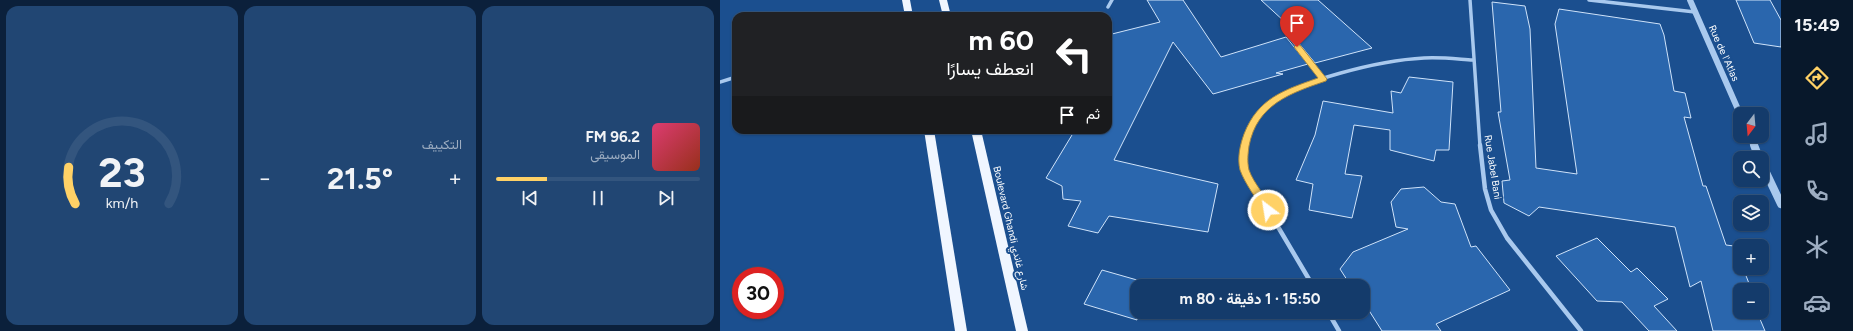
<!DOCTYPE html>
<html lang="ar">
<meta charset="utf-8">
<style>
:root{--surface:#143b6b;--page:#214673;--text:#f1f3f6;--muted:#9dadc1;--line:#33557e;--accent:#ffd166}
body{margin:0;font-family:Figtree,Vazirmatn,sans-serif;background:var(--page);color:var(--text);direction:rtl;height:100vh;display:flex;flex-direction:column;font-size:15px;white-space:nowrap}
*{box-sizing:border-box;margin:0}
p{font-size:13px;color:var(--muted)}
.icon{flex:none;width:22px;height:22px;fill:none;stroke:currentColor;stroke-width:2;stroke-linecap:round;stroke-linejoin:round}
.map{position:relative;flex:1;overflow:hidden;direction:ltr}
.drawer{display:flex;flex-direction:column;gap:6px;padding:6px;background:#0b203b;width:720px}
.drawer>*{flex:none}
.banner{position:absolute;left:12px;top:12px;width:380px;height:122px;border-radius:12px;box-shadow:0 1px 3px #0004,0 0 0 1px var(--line);direction:rtl;background:#202124;color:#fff;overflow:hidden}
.needle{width:26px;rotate:196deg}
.buttons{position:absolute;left:1013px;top:107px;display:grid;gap:8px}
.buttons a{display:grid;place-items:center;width:36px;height:36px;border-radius:8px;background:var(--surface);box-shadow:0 1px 3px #0004,0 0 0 1px var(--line);font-size:20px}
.speed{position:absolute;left:12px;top:267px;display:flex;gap:8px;font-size:20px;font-weight:700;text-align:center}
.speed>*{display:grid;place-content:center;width:52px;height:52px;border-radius:50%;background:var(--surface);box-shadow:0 1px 3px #0004,0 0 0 1px var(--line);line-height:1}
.speed .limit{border:6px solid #d22;background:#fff;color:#111}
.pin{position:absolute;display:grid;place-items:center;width:34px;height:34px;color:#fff;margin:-41px -17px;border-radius:50% 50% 50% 0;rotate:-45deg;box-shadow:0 0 4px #0007}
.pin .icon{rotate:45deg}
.me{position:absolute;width:44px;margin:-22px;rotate:329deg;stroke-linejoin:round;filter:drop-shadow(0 0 3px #0008)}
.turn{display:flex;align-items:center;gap:14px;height:84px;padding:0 12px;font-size:18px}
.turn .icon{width:52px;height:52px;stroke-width:2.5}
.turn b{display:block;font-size:28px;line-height:34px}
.then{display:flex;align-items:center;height:38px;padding:0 12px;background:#0003;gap:8px;font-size:15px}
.big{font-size:30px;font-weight:700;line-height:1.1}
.drawer .card{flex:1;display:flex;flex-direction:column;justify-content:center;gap:6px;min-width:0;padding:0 14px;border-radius:12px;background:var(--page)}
.drawer .dial{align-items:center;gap:0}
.dial svg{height:104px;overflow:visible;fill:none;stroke:var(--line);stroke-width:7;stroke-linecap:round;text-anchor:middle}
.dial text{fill:var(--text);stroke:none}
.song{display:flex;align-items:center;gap:12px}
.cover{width:48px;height:48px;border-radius:6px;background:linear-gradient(135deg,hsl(340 70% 55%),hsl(10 70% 35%))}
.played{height:4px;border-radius:2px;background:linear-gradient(90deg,var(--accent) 25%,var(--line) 25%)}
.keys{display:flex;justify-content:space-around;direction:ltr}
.heat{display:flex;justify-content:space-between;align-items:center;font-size:22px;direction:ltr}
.drawer .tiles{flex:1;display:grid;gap:6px;grid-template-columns:repeat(3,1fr)}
.trip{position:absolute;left:410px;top:279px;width:240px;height:40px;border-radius:12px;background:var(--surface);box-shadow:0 1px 3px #0004,0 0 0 1px var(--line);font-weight:700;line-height:40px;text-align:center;direction:rtl}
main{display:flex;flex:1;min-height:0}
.tabs{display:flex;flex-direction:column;width:72px;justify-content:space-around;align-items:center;background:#08182b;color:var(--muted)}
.tabs .icon{width:28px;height:28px}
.tabs .on{color:var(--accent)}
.tabs b{font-size:18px;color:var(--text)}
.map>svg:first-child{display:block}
.building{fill:#2a66ad;stroke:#cfe3fa}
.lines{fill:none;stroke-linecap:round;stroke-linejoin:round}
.minor-far1{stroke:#a9c9ee;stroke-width:3.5}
.minor{stroke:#a9c9ee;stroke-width:4.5}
.tertiary-far1{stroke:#a9c9ee;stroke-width:6}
.tertiary{stroke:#a9c9ee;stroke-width:8}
.primary{fill:#f0f6ff;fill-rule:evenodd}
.route{fill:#ffd166;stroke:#a68842}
.labels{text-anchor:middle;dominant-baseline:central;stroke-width:4;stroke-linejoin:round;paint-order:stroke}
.street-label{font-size:10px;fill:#fff;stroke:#1b4f8f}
</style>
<main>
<nav class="tabs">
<b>15:49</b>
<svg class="icon on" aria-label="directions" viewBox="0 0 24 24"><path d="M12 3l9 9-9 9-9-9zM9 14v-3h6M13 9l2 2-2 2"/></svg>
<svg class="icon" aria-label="music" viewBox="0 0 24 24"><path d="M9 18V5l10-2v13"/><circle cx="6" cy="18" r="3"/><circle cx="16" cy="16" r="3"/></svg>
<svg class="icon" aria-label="phone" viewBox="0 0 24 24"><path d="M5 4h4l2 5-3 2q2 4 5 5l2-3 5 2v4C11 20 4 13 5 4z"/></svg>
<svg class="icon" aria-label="climate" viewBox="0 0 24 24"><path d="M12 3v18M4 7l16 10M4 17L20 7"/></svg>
<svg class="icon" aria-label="car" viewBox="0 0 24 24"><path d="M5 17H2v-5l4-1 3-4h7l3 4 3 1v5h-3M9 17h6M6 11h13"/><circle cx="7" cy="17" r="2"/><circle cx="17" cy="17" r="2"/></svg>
</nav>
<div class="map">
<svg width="1061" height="331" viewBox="0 0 1061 331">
<rect width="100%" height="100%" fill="#1b4f8f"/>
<!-- building -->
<g class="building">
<path d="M427 0H463L501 57 566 37 588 64 556 73 563 74 493 94 453 42 394 160 498 184 488 232 389 216 378 233 348 226 361 201 343 199 342 186 326 178 355 130H388V35L440 22Z"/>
<path d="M541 0H598L652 48 595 63 572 35 578 34Z"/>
<path d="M1016 0H1050L1061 20V47L1034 43Z"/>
<path d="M772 2 805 6 810 29 816 168 857 174 835 24 839 9 940 24 944 35 954 91 965 93 971 118 964 117 983 186H986L1006 245 1014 246 1020 261V268H1023L1030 286 1026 285 1028 290H1020V312H1037L1045 331H993L981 281 970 287 955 227 819 207 809 216 784 203 782 181 790 180 778 112H781Z"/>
<path d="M689 77 733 82 729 150H716L714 161 670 150V130L634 125 625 174 642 176 632 218 589 210 593 184 576 180 595 135 603 101 673 113 671 91 681 93Z"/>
<path d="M704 187 721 202 735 204 751 247 756 246 790 290 716 324 721 331H662L643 301V286H631L620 269 633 252 688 229 676 227 671 202 681 189Z"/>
<path d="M877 238 911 272 917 268 948 299 934 306 957 331H929L902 302 877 301 836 256Z"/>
<path d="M382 270 417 280V320L364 304Z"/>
</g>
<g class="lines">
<!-- minor-far1 -->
<g class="minor-far1">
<path d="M750 0 760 146"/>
<path d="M869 0 975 12"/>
<path d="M388 7 392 0"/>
<path d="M569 36 604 79"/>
<path d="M0 82 16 77"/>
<path d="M525 146C528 132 534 118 544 108 573 80 664 60 704 58 721 57 737 59 753 60"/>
</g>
<!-- minor -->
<g class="minor">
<path d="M525 145 524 158 525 171 593 286"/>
<path d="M760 145 765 189 771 210 787 238 861 331"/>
<path d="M608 312 619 331"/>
</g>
<!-- tertiary-far1 -->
<g class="tertiary-far1">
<path d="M970 0 1020 114"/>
<path d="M1030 136 1034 146"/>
</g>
<!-- tertiary -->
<g class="tertiary">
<path d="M1034 145 1039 158"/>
<path d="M1042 164 1061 204"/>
</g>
<!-- primary -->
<g class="primary">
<path d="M182 0H190L193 16H185Z"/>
<path d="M219 0H227L231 16H223Z"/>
<path d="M204 130H214L247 331H235Z"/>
<path d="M251 130H261L308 331H296Z"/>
</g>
</g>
<!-- route -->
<path class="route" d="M577 44 580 45 607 79 606 81C571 93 537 104 529 146 528 154 527 161 529 170 534 184 546 196 553 210L548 213 544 212C537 199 525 184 520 170 517 158 520 145 524 134 538 98 564 90 598 78L574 47Z"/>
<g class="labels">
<!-- street labels -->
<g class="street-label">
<text transform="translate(1004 53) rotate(66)">Rue de l'Atlas</text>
<text transform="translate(773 167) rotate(81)">Rue Jabel Bani</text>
<text transform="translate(291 228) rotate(77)">Boulevard Ghandi شارع غاندي</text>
</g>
</g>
</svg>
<div class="buttons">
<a><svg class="needle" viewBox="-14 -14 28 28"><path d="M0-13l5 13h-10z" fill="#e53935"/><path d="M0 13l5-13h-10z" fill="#9dadc1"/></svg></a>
<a><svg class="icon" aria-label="search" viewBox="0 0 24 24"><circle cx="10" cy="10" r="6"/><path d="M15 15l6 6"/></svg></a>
<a><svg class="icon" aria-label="layers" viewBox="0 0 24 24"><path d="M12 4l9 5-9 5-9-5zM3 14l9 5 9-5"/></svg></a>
<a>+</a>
<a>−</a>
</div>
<div class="speed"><div class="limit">30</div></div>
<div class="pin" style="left:577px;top:47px;background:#d93025"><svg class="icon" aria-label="arrive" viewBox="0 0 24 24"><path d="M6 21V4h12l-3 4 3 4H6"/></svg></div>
<svg class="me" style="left:548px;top:210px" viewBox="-20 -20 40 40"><circle r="17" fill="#ffd166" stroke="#fff" stroke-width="3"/><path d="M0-11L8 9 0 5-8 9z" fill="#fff"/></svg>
<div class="trip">15:50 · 1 دقيقة · 80 m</div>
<div class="banner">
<div class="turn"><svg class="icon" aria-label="left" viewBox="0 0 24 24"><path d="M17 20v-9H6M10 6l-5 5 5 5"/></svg><div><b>60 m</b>انعطف يسارًا</div></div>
<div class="then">ثم<svg class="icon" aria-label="arrive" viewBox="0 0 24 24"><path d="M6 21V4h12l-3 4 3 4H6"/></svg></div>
</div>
</div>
<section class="drawer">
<div class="tiles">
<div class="card">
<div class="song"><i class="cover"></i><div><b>96.2 FM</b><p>الموسيقى</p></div></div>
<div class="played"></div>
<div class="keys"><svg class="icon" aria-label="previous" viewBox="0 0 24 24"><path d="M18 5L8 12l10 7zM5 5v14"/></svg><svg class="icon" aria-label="pause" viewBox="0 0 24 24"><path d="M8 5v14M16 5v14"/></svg><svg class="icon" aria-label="next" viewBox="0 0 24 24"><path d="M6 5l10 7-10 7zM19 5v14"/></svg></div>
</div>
<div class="card"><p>التكييف</p>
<div class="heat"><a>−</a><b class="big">21.5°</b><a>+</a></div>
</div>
<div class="card dial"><svg viewBox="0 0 100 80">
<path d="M14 69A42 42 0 1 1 86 69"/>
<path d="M14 69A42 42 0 0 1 9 41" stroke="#ffd166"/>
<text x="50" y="56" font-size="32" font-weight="700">23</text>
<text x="50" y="72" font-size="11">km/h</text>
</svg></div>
</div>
</section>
</main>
